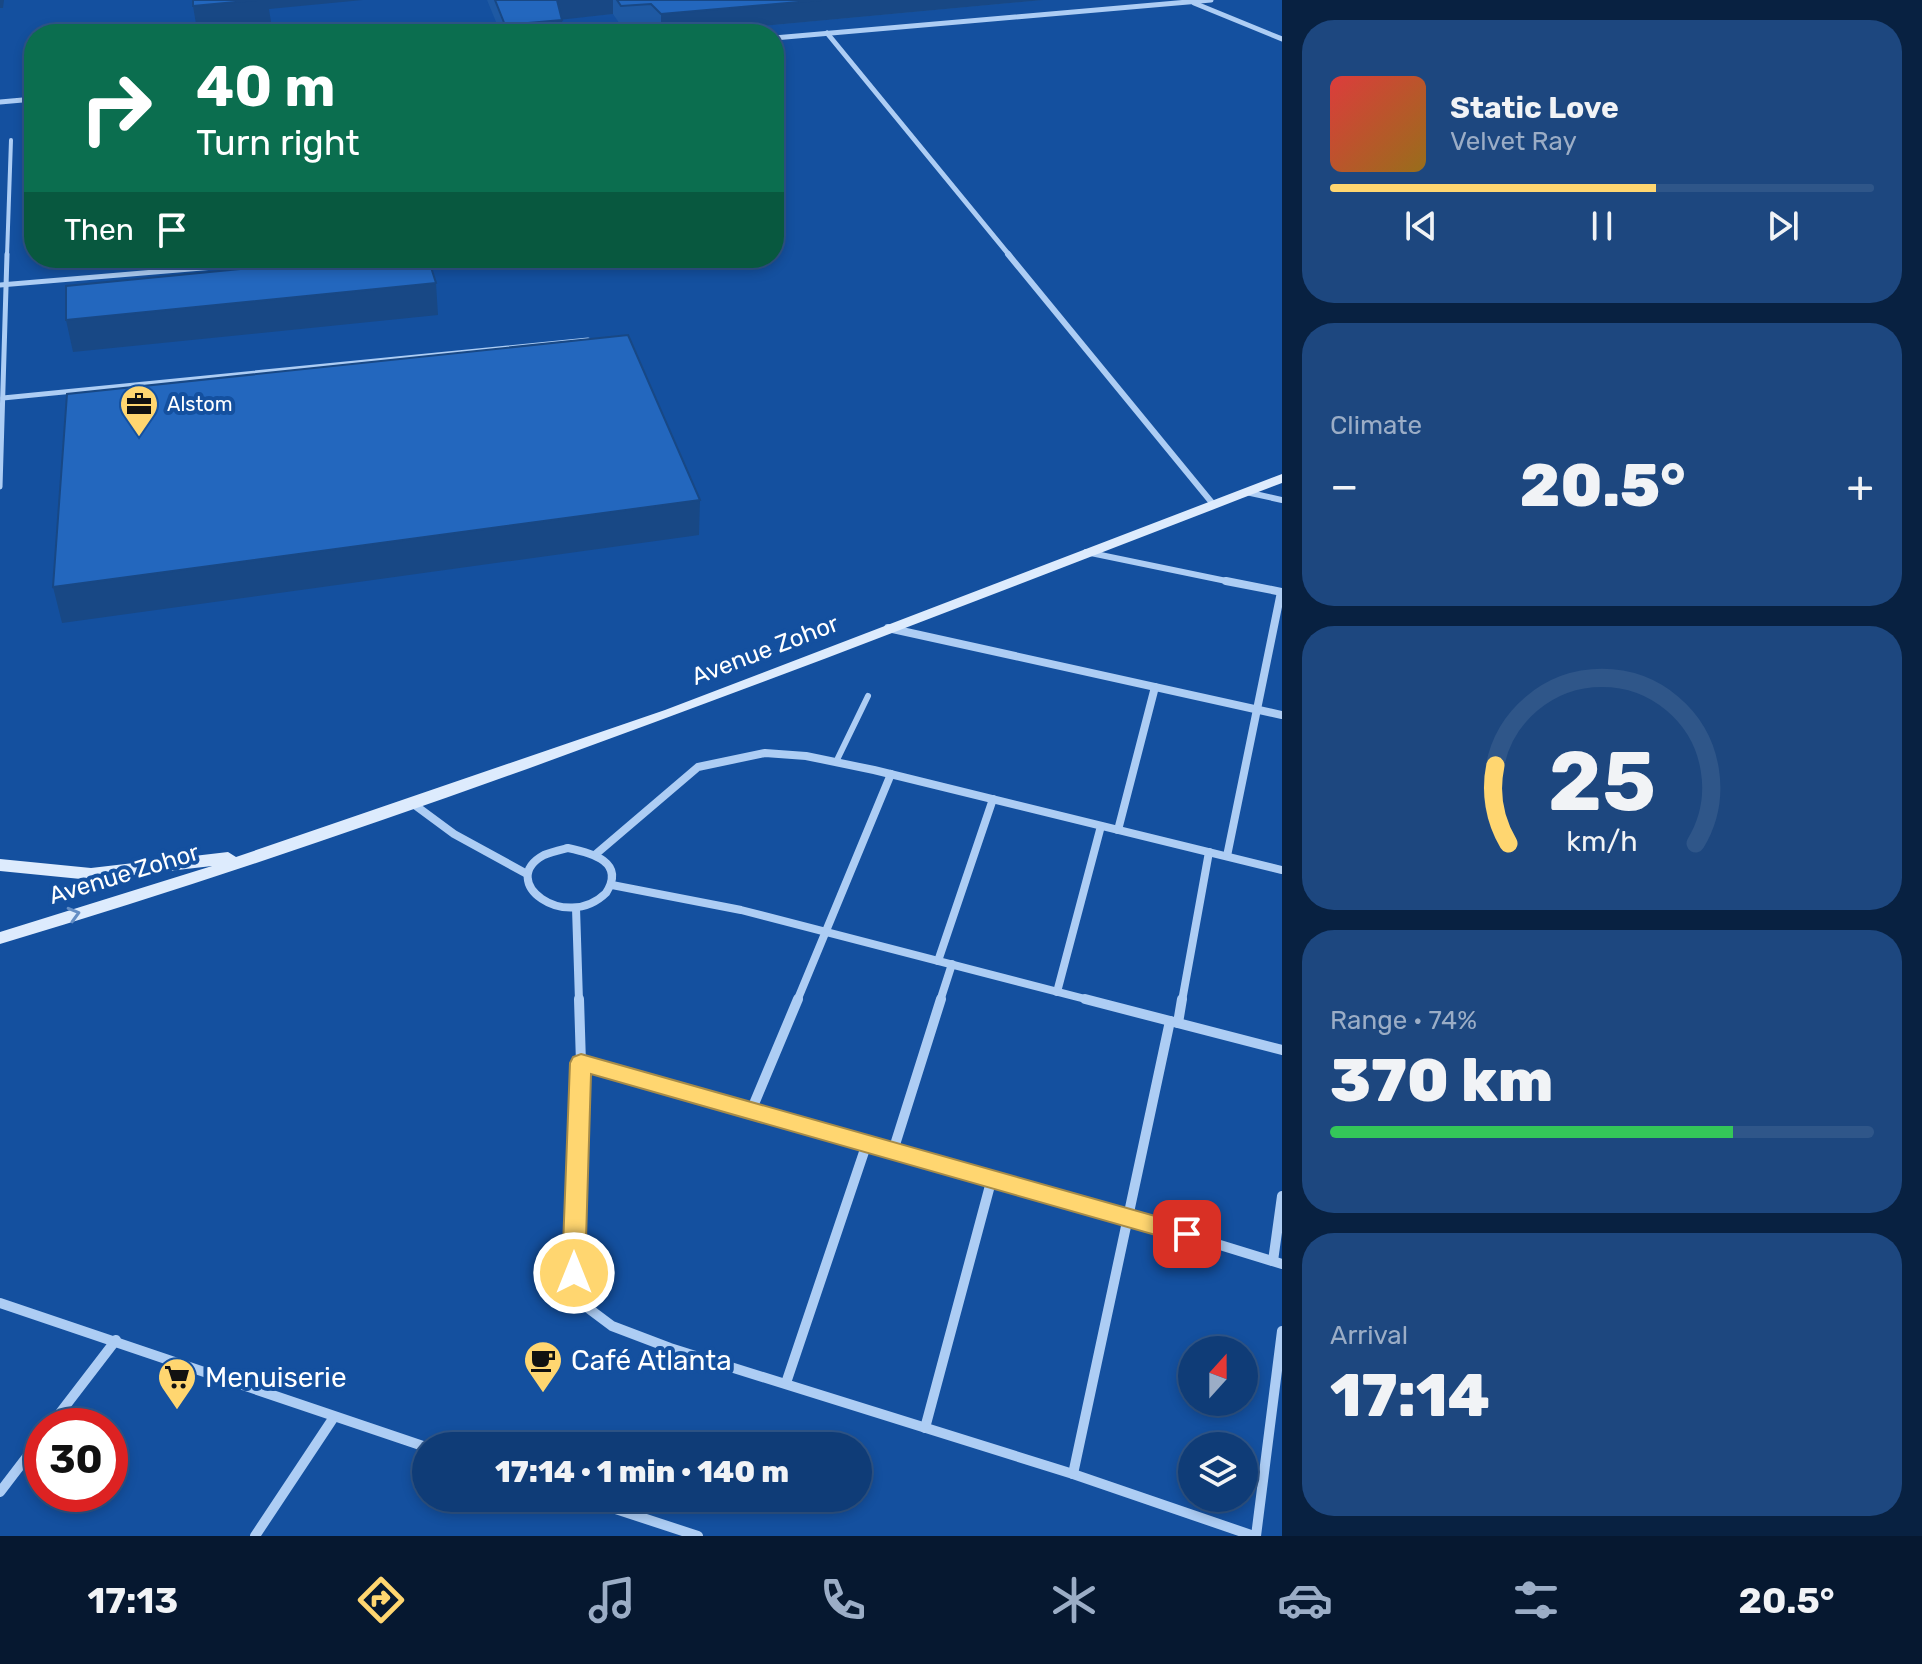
<!DOCTYPE html>
<meta charset="utf-8">
<style>
:root{--surface:#0f3c77;--page:#1d477f;--text:#f1f3f6;--muted:#9badc6;--line:#2f5689;--accent:#ffd670}
body{margin:0;font-family:Rubik,sans-serif;background:var(--page);color:var(--text);height:100vh;display:flex;flex-direction:column;font-size:30px;white-space:nowrap}
*{box-sizing:border-box;margin:0}
p{font-size:26px;color:var(--muted)}
.icon{flex:none;width:44px;height:44px;fill:none;stroke:currentColor;stroke-width:2;stroke-linecap:round;stroke-linejoin:round}
.map{position:relative;flex:1;overflow:hidden}
.details{display:flex;flex-direction:column;gap:20px;padding:20px;background:#082141;width:640px}
.details>*{flex:none}
.guide{position:absolute;left:24px;top:24px;width:760px;height:244px;border-radius:32px;box-shadow:0 4px 12px #0003,0 0 0 2px var(--line);background:#0b6e4f;color:#fff;overflow:hidden}
.needle{width:52px;rotate:21deg}
.controls{position:absolute;left:1178px;top:1336px;display:grid;gap:16px}
.controls a{display:grid;place-items:center;width:80px;height:80px;border-radius:50%;background:var(--surface);box-shadow:0 4px 12px #0003,0 0 0 2px var(--line);font-size:40px}
.speed{position:absolute;left:24px;top:1408px;display:flex;gap:16px;font-size:40px;font-weight:700;text-align:center}
.speed>*{display:grid;place-content:center;width:104px;height:104px;border-radius:50%;background:var(--surface);box-shadow:0 4px 12px #0003,0 0 0 2px var(--line);line-height:1}
.speed .limit{border:12px solid #d22;background:#fff;color:#111}
.pin{position:absolute;display:grid;place-items:center;width:68px;height:68px;color:#fff;margin:-34px;border-radius:16px;box-shadow:0 4px 12px #0006}
.me{position:absolute;width:88px;margin:-44px;rotate:0deg;stroke-linejoin:round;filter:drop-shadow(0 0 6px #0008)}
.turn{display:flex;align-items:center;gap:28px;height:168px;padding:0 40px;font-size:36px}
.turn .icon{width:104px;height:104px;stroke-width:2.5}
.turn b{display:block;font-size:56px;line-height:68px}
.then{display:flex;align-items:center;height:76px;padding:0 40px;background:#0003;gap:16px;font-size:30px}
.big{font-size:60px;font-weight:800;line-height:1.1}
.details .card{flex:1;display:flex;flex-direction:column;justify-content:center;gap:12px;min-width:0;padding:0 28px;border-radius:32px;background:var(--page)}
.details .dial{align-items:center;gap:0}
.dial svg{height:208px;overflow:visible;fill:none;stroke:var(--line);stroke-width:7;stroke-linecap:round;text-anchor:middle}
.dial text{fill:var(--text);stroke:none}
.song{display:flex;align-items:center;gap:24px}
.cover{width:96px;height:96px;border-radius:12px;background:linear-gradient(135deg,hsl(0 70% 55%),hsl(40 70% 35%))}
.played{height:8px;border-radius:4px;background:linear-gradient(90deg,var(--accent) 60%,var(--line) 60%)}
.keys{display:flex;justify-content:space-around;direction:ltr}
.heat{display:flex;justify-content:space-between;align-items:center;font-size:44px;direction:ltr}
.charge{height:12px;border-radius:6px;background:linear-gradient(90deg,#34c759 74%,var(--line) 0)}
.trip{position:absolute;left:412px;top:1432px;width:460px;height:80px;border-radius:40px;background:var(--surface);box-shadow:0 4px 12px #0003,0 0 0 2px var(--line);font-weight:800;line-height:80px;text-align:center}
.dock{display:flex;height:128px;justify-content:space-around;align-items:center;background:#061830;color:var(--muted)}
.dock .icon{width:56px;height:56px}
.dock .current{color:var(--accent)}
.dock b{font-size:36px;color:var(--text)}
main{display:flex;flex:1;min-height:0}
.map>svg:first-child{display:block}
.lines{fill:none;stroke-linecap:round;stroke-linejoin:round}
.lane-far2{stroke:#adcdf4;stroke-width:4}
.lane-far1{stroke:#adcdf4;stroke-width:5}
.lane{stroke:#adcdf4;stroke-width:6}
.street-far3{stroke:#adcdf4;stroke-width:5}
.street-far2{stroke:#adcdf4;stroke-width:6}
.street-far1{stroke:#adcdf4;stroke-width:8}
.street{stroke:#adcdf4;stroke-width:10}
.secondary{fill:#ddebfd;fill-rule:evenodd}
.wall{fill:#1e59a3}
.shaded-wall{fill:#184885}
.building{fill:#2367be;stroke:#184885;stroke-width:2}
.oneway{stroke:#648ec5}
.route{fill:#ffd670;stroke:#a68b49;stroke-width:2}
.labels{text-anchor:middle;dominant-baseline:central;stroke-width:8;stroke-linejoin:round;paint-order:stroke}
.far-poi-label{font-size:20px;fill:#fff;stroke:#14509f;text-anchor:start}
.street-label{font-size:24px;fill:#fff;stroke:#14509f}
.near-poi-label{font-size:28px;fill:#fff;stroke:#14509f;text-anchor:start}
</style>
<main>
<div class="map">
<svg width="1282" height="1536" viewBox="0 0 1282 1536">
<rect width="100%" height="100%" fill="#14509f"/>
<g class="lines">
<!-- lane-far2 -->
<path class="lane-far2" d="M7 256 11 140"/>
<!-- lane-far1 -->
<g class="lane-far1">
<path d="M0 285 321 258"/>
<path d="M3 398 588 340"/>
<path d="M0 487 7 254"/>
</g>
<!-- lane -->
<path class="lane" d="M836 762 868 696"/>
<!-- street-far3 -->
<g class="street-far3">
<path d="M1194 3 1282 39"/>
<path d="M827 33 1010 256"/>
<path d="M774 38 1211 0"/>
<path d="M0 102 34 99"/>
</g>
<!-- street-far2 -->
<g class="street-far2">
<path d="M1008 254 1213 504"/>
<path d="M1246 492 1282 500"/>
<path d="M1086 552 1236 583"/>
</g>
<!-- street-far1 -->
<g class="street-far1">
<path d="M1226 581 1282 592"/>
<path d="M888 628 1282 715"/>
<path d="M412 803 454 834 527 874"/>
<path d="M1118 830 1155 687"/>
<path d="M568 848C592 853 626 862 606 893 565 933 496 881 544 855 551 852 560 850 568 848Z"/>
<path d="M596 854 698 767 765 753 806 756 874 770 1282 870"/>
<path d="M1227 856 1281 592"/>
<path d="M612 885 741 910 1093 1001"/>
<path d="M576 908 579 1001"/>
<path d="M938 961 993 799"/>
<path d="M1057 992 1101 826"/>
<path d="M797 1001 891 774"/>
<path d="M940 1001 952 964"/>
<path d="M1182 1001 1209 852"/>
</g>
<!-- street -->
<g class="street">
<path d="M579 999 581 1063 574 1273 584 1305 612 1326 670 1348 1073 1474 1254 1536"/>
<path d="M1085 999 1282 1050"/>
<path d="M1178 1023 1182 999"/>
<path d="M581 1063 1129 1217 1282 1264"/>
<path d="M751 1111 798 999"/>
<path d="M893 1151 941 999"/>
<path d="M1273 1261 1282 1196"/>
<path d="M0 1303 426 1447"/>
<path d="M786 1383 867 1143"/>
<path d="M50 1426 116 1340"/>
<path d="M925 1428 992 1178"/>
<path d="M1073 1474 1170 1021"/>
<path d="M0 1492 42 1437"/>
<path d="M582 1498 698 1536"/>
<path d="M255 1536 334 1417"/>
<path d="M1256 1536 1282 1331"/>
</g>
<!-- secondary -->
<path class="secondary" d="M1282 474V483C858 646 435 814 0 944V932L212 866 91 880 0 871V859L91 868 228 852 236 857 665 710Z"/>
</g>
<!-- wall -->
<path class="wall" d="M487 0H1043L674 34H660L651 25 622 27 613 14 562 19 563 34H501Z"/>
<!-- shaded-wall -->
<g class="shaded-wall">
<path d="M0 0H4L3 8H0Z"/>
<path d="M257 0H363L269 9 271 22 197 30 193 6Z"/>
<path d="M557 0H613V14L558 20Z"/>
<path d="M821 0H1043L674 34H661V14Z"/>
<path d="M562 20 563 34H506L505 25Z"/>
<path d="M436 283 438 315 73 352 66 320Z"/>
<path d="M700 500 699 535 62 623 53 587Z"/>
</g>
<!-- building -->
<g class="building">
<path d="M193 0H257L193 6Z"/>
<path d="M495 0H557L562 20 505 25Z"/>
<path d="M617 0H821L661 14 651 4 621 6Z"/>
<path d="M353 258H428L436 283 66 320V286Z"/>
<path d="M628 335 700 500 53 587 67 394Z"/>
</g>
<!-- one-way arrows -->
<defs><path id="oneway-chevron" d="M-2-3.5L2.5 0L-2 3.5" fill="none" stroke-width="1.6" stroke-linecap="round" stroke-linejoin="round" transform="scale(2)"/></defs>
<use class="oneway" href="#oneway-chevron" transform="translate(74 914) rotate(-16)"/>
<!-- route -->
<path class="route" d="M581 1054 1187 1225 1195 1228 1198 1234 1195 1241 1187 1244 591 1074 585 1273 582 1281 574 1284 565 1281 562 1273 570 1063 573 1057Z"/>
<!-- icons -->
<defs>
<symbol id="office-pin" viewBox="-11 -11 22 30"><path d="M0 17L-7.5 6A9.5 9.5 0 1 1 7.5 6Z" fill="#ffd670" stroke="#14509f"/><path d="M-6-3h4V-5.5h4V-3h4V5H-6ZM-1-4.5V-3h2v-1.5ZM-6 0V1H6V0Z" fill="#111"/></symbol>
<symbol id="cafe-pin" viewBox="-11 -11 22 30"><path d="M0 17L-7.5 6A9.5 9.5 0 1 1 7.5 6Z" fill="#ffd670" stroke="#14509f"/><path d="M-5.5-4.5H6V0H3Q3 3.5 0 3.5H-2.5Q-5.5 3.5-5.5 0ZM3-3.2v2h1.7v-2ZM-6 4.5H4V6H-6Z" fill="#111"/></symbol>
<symbol id="supermarket-pin" viewBox="-11 -11 22 30"><path d="M0 17L-7.5 6A9.5 9.5 0 1 1 7.5 6Z" fill="#ffd670" stroke="#14509f"/><path d="M-6-5.5h2.5l.6 2H6L4.5 2H-2.5L-4.4-4H-6ZM-1.5 3.2a1.3 1.3 0 1 0 .1 0ZM3 3.2a1.3 1.3 0 1 0 .1 0Z" fill="#111"/></symbol>
</defs>
<g fill-rule="evenodd">
<use href="#office-pin" x="117" y="382" width="44" height="60"/>
<use href="#cafe-pin" x="521" y="1338" width="44" height="60"/>
<use href="#supermarket-pin" x="155" y="1355" width="44" height="60"/>
</g>
<g class="labels">
<!-- far-poi labels -->
<g class="far-poi-label">
<text x="167" y="404">Alstom</text>
</g>
<!-- street labels -->
<g class="street-label">
<text transform="translate(765 650) rotate(-21)">Avenue Zohor</text>
<text transform="translate(124 874) rotate(-17)">Avenue Zohor</text>
</g>
<!-- near-poi labels -->
<g class="near-poi-label">
<text x="571" y="1360">Café Atlanta</text>
<text x="205" y="1377">Menuiserie</text>
</g>
</g>
</svg>
<div class="controls">
<a><svg class="needle" viewBox="-14 -14 28 28"><path d="M0-13l5 13h-10z" fill="#e53935"/><path d="M0 13l5-13h-10z" fill="#9badc6"/></svg></a>
<a><svg class="icon" aria-label="layers" viewBox="0 0 24 24"><path d="M12 4l9 5-9 5-9-5zM3 14l9 5 9-5"/></svg></a>
</div>
<div class="speed"><div class="limit">30</div></div>
<div class="pin" style="left:1187px;top:1234px;background:#d93025"><svg class="icon" aria-label="arrive" viewBox="0 0 24 24"><path d="M6 21V4h12l-3 4 3 4H6"/></svg></div>
<svg class="me" style="left:574px;top:1273px" viewBox="-20 -20 40 40"><circle r="17" fill="#ffd670" stroke="#fff" stroke-width="3"/><path d="M0-11L8 9 0 5-8 9z" fill="#fff"/></svg>
<div class="trip">17:14 · 1 min · 140 m</div>
<div class="guide">
<div class="turn"><svg class="icon" aria-label="right" viewBox="0 0 24 24"><path d="M7 20v-9h11M14 6l5 5-5 5"/></svg><div><b>40 m</b>Turn right</div></div>
<div class="then">Then<svg class="icon" aria-label="arrive" viewBox="0 0 24 24"><path d="M6 21V4h12l-3 4 3 4H6"/></svg></div>
</div>
</div>
<section class="details">
<div class="card">
<div class="song"><i class="cover"></i><div><b>Static Love</b><p>Velvet Ray</p></div></div>
<div class="played"></div>
<div class="keys"><svg class="icon" aria-label="previous" viewBox="0 0 24 24"><path d="M18 5L8 12l10 7zM5 5v14"/></svg><svg class="icon" aria-label="pause" viewBox="0 0 24 24"><path d="M8 5v14M16 5v14"/></svg><svg class="icon" aria-label="next" viewBox="0 0 24 24"><path d="M6 5l10 7-10 7zM19 5v14"/></svg></div>
</div>
<div class="card"><p>Climate</p>
<div class="heat"><a>−</a><b class="big">20.5°</b><a>+</a></div>
</div>
<div class="card dial"><svg viewBox="0 0 100 80">
<path d="M14 69A42 42 0 1 1 86 69"/>
<path d="M14 69A42 42 0 0 1 9 39" stroke="#ffd670"/>
<text x="50" y="56" font-size="32" font-weight="700">25</text>
<text x="50" y="72" font-size="11">km/h</text>
</svg></div>
<div class="card"><p>Range · 74%</p><b class="big">370 km</b><div class="charge"></div></div>
<div class="card"><p>Arrival</p><b class="big">17:14</b></div>
</section>
</main>
<nav class="dock">
<b>17:13</b>
<svg class="icon current" aria-label="directions" viewBox="0 0 24 24"><path d="M12 3l9 9-9 9-9-9zM9 14v-3h6M13 9l2 2-2 2"/></svg>
<svg class="icon" aria-label="music" viewBox="0 0 24 24"><path d="M9 18V5l10-2v13"/><circle cx="6" cy="18" r="3"/><circle cx="16" cy="16" r="3"/></svg>
<svg class="icon" aria-label="phone" viewBox="0 0 24 24"><path d="M5 4h4l2 5-3 2q2 4 5 5l2-3 5 2v4C11 20 4 13 5 4z"/></svg>
<svg class="icon" aria-label="climate" viewBox="0 0 24 24"><path d="M12 3v18M4 7l16 10M4 17L20 7"/></svg>
<svg class="icon" aria-label="car" viewBox="0 0 24 24"><path d="M5 17H2v-5l4-1 3-4h7l3 4 3 1v5h-3M9 17h6M6 11h13"/><circle cx="7" cy="17" r="2"/><circle cx="17" cy="17" r="2"/></svg>
<svg class="icon" aria-label="filters" viewBox="0 0 24 24"><path d="M4 7h16M4 17h16"/><circle cx="9" cy="7" r="2"/><circle cx="15" cy="17" r="2"/></svg>
<b>20.5°</b>
</nav>
